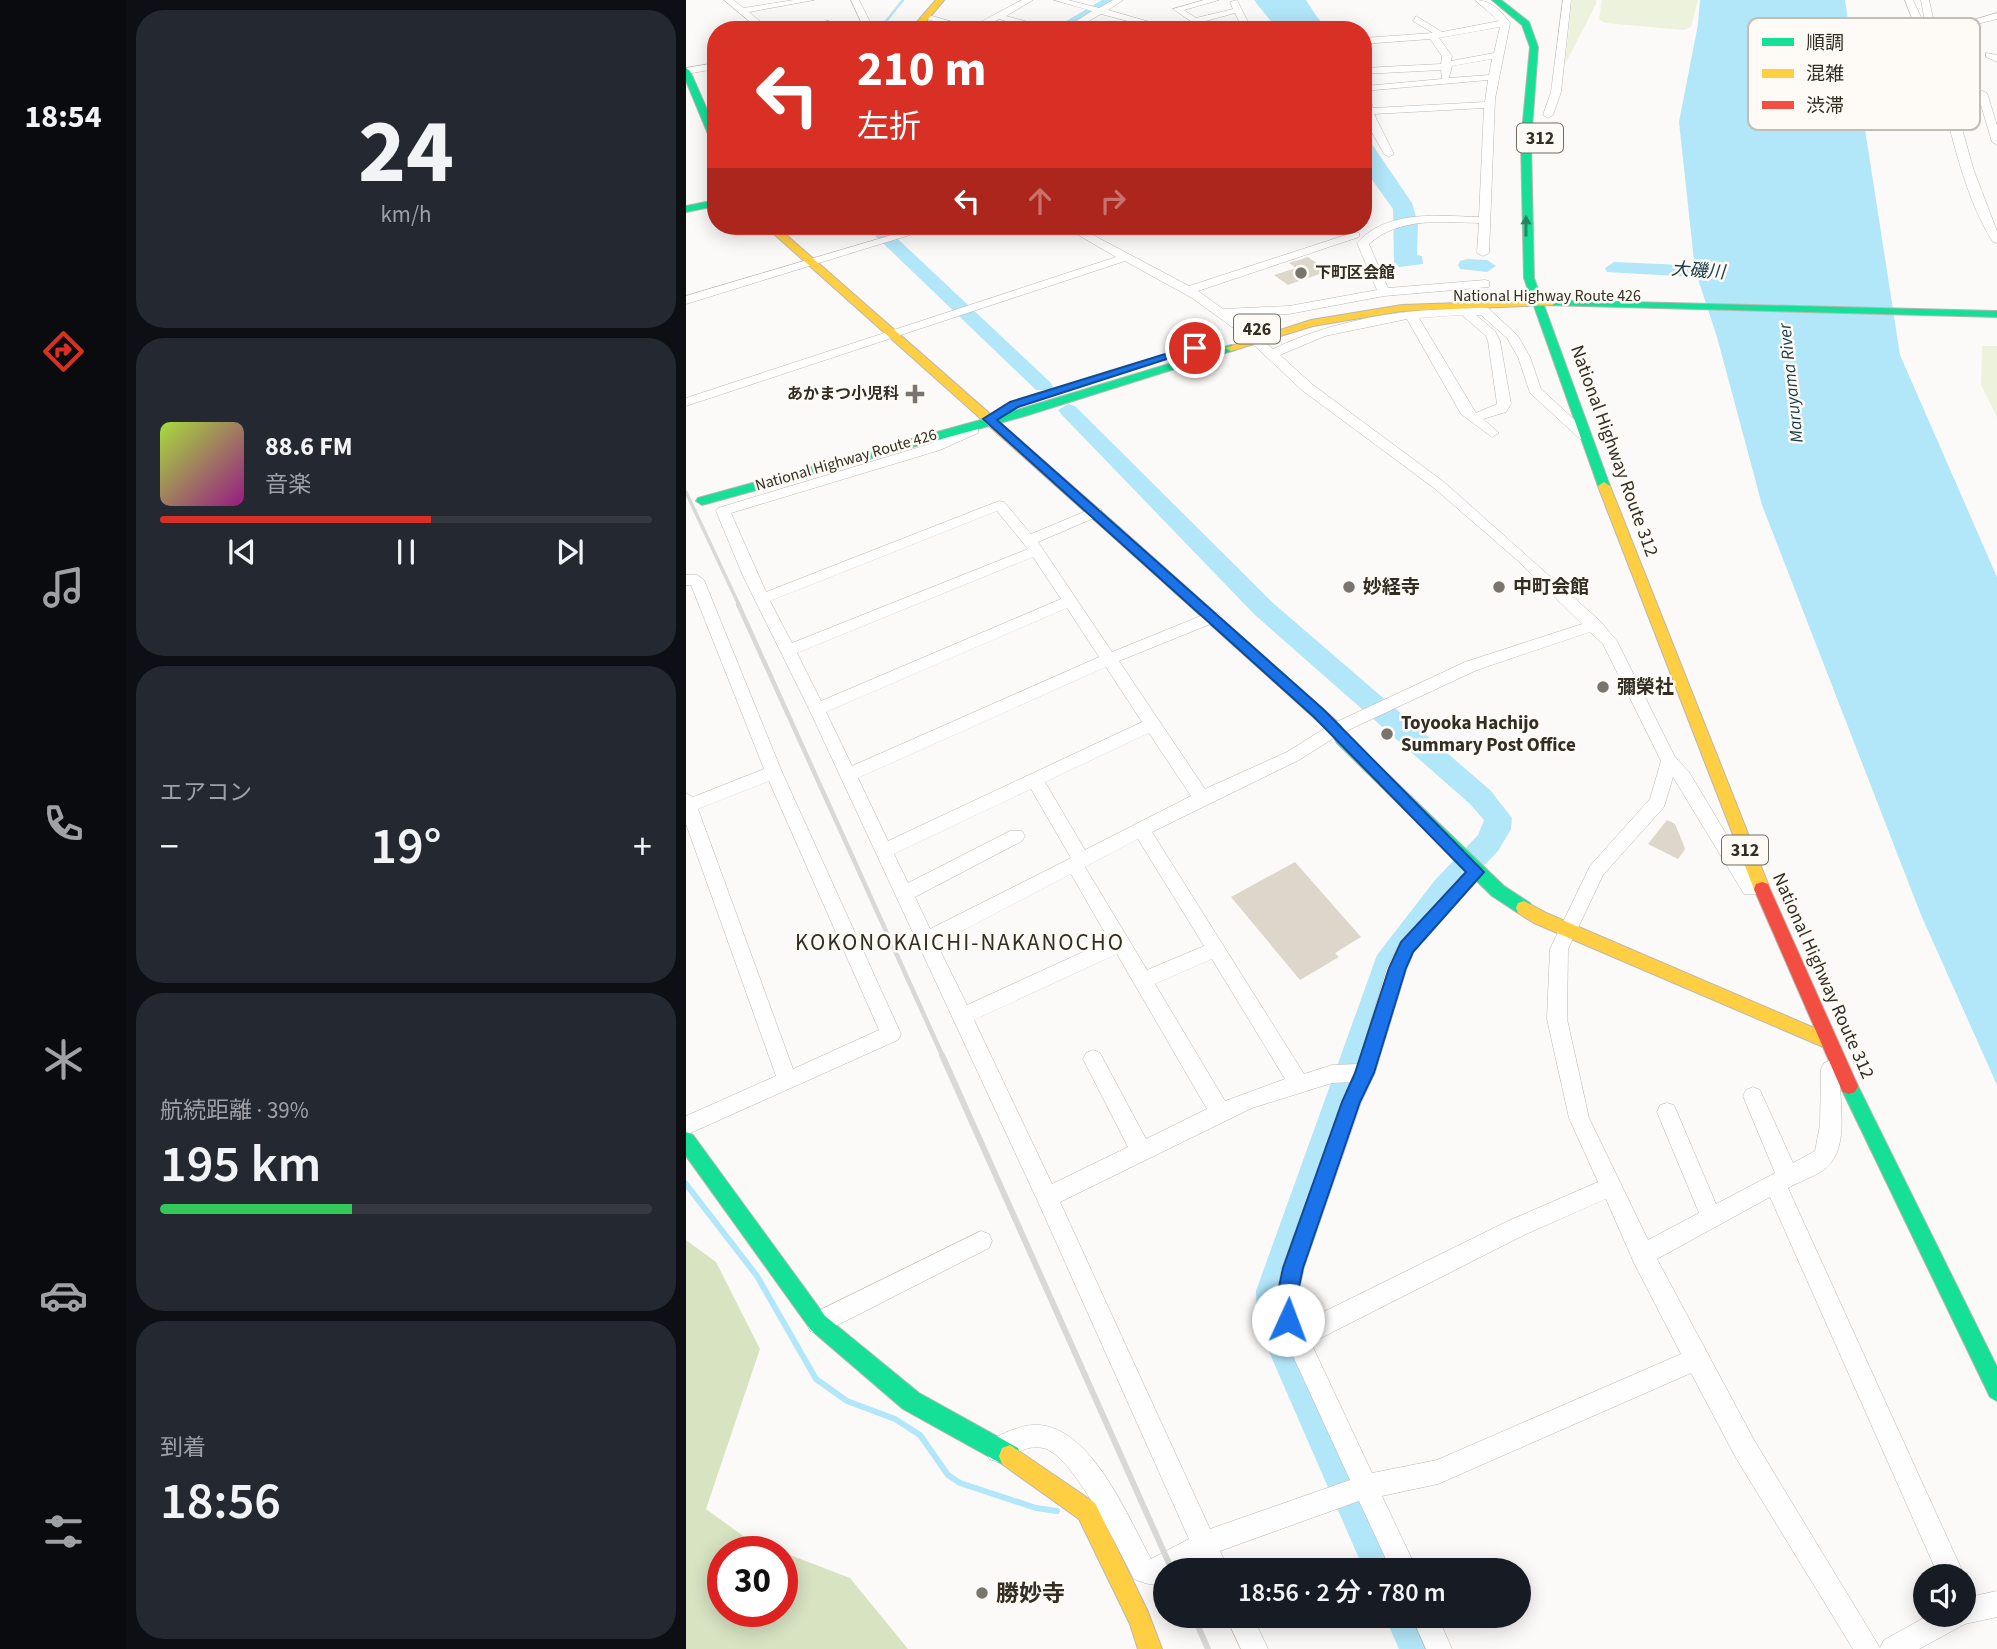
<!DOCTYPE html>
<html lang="ja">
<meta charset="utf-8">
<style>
:root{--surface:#171b24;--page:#242831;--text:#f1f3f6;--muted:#9ea1a6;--line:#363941;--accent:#d93025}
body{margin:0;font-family:"Source Sans 3","Noto Sans JP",sans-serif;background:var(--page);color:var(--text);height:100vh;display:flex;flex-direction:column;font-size:26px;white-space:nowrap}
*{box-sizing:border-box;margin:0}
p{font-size:23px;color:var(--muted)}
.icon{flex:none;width:38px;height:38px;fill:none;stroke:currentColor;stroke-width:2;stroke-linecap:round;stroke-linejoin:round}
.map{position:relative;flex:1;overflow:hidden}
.details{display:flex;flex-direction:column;gap:10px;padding:10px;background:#0d0f14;width:560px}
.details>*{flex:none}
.hud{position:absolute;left:21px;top:21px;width:665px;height:214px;border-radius:28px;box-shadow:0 4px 18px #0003;background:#d93025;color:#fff;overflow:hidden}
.controls{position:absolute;left:1227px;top:1564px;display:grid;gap:14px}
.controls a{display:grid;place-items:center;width:63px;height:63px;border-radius:50%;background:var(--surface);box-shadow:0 4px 18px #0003;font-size:35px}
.speed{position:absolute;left:21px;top:1536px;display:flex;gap:14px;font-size:35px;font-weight:700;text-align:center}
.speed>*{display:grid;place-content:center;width:91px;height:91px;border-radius:50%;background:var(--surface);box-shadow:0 4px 18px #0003;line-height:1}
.speed .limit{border:10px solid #d22;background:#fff;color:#111}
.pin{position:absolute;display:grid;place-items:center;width:60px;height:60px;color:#fff;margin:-30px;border:4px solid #fff;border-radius:50%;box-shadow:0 2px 7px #0007}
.me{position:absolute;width:77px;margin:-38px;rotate:2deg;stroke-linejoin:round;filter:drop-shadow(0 0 5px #0008)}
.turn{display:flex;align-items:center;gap:24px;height:147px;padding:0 35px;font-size:32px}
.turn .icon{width:91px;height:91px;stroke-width:2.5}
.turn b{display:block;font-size:49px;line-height:60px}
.lanes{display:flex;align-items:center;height:66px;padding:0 35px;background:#0003;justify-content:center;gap:35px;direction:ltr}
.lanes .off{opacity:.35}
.big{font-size:52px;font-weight:600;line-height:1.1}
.details .card{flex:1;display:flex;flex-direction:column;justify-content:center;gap:10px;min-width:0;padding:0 24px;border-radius:28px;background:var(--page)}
.details .dial{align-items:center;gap:0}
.dial b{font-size:91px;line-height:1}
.song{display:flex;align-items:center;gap:21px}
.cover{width:84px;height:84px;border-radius:10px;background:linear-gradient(135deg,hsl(80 70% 55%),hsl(310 70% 35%))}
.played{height:7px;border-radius:4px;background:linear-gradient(90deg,var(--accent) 55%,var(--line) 55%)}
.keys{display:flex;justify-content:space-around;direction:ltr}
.heat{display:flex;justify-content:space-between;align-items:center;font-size:38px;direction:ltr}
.charge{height:10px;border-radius:5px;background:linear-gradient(90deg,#34c759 39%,var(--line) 0)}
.trip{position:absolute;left:467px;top:1558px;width:378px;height:70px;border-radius:35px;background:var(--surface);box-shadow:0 4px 18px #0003;font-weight:600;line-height:70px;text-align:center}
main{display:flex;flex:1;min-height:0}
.tab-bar{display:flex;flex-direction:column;width:126px;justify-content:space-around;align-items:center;background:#090b0e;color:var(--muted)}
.tab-bar .icon{width:49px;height:49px}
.tab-bar .selected{color:var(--accent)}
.tab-bar b{font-size:32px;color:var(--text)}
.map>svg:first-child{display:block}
.green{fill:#ecf2dc}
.forest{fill:#d8e3c2;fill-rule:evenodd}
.water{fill:#b2e6f9}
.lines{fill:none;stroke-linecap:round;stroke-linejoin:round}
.stream-far1{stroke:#b2e6f9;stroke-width:2.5}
.stream{stroke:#b2e6f9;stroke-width:6}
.river{fill:#b2e6f9;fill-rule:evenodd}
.building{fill:#ddd6ca}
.street-casing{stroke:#bbb7b2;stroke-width:1}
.fast-casing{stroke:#bbb7b2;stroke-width:2}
.slow-casing{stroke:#bbb7b2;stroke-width:2}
.jam-casing{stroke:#bbb7b2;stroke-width:2}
.street{fill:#fffefe;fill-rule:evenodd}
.fast{fill:#16e098;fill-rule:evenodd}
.slow{fill:#ffcf43;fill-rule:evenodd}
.jam{fill:#f24e42;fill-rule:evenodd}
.rail-far2{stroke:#d8d8d7;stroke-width:3.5}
.rail-far1{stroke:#d8d8d7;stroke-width:4.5}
.rail{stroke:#d8d8d7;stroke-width:6}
.oneway{fill:#24865e}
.route{fill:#1a73e8;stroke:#114b97;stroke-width:2}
.poi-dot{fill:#79756e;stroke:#fefbf6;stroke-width:2.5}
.labels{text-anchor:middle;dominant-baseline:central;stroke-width:5;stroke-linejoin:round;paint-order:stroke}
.far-poi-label{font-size:16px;font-weight:bold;fill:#332d23;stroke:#fefbf6;text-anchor:start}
.far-street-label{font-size:16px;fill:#332d23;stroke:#fefbf6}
.shield{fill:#fefbf6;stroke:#706b62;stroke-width:2}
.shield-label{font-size:18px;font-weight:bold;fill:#332d23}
.far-water-label{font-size:18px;font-style:italic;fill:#173a46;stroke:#fefbf6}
.street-label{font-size:19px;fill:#332d23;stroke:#fefbf6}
.poi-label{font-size:19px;font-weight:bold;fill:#332d23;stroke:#fefbf6;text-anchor:start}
.quarter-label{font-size:23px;letter-spacing:2px;fill:#332d23;stroke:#fefbf6}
.near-poi-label{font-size:23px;font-weight:bold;fill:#332d23;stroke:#fefbf6;text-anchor:start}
.key{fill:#fefbf6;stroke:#c1bdb7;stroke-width:2}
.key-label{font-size:19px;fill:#332d23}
</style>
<main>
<nav class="tab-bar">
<b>18:54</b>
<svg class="icon selected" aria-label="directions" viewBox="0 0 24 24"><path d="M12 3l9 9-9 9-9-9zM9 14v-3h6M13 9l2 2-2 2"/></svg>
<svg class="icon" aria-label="music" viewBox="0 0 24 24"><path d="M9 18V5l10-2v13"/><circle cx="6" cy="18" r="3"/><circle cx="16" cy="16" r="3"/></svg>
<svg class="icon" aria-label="phone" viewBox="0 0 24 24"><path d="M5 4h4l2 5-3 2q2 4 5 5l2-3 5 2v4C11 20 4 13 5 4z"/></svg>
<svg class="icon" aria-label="climate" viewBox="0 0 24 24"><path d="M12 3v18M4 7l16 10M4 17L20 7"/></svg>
<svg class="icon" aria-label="car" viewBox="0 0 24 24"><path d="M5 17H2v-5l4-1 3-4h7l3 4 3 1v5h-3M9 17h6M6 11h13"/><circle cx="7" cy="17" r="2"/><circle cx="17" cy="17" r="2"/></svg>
<svg class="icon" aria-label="filters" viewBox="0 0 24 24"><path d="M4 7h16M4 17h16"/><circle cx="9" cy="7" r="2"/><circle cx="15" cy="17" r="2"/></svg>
</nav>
<section class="details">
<div class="card dial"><b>24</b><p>km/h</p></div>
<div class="card">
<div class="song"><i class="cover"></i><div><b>88.6 FM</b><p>音楽</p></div></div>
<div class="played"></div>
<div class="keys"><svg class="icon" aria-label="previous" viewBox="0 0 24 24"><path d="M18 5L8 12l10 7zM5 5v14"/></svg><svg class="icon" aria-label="pause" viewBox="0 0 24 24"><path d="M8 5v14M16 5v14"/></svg><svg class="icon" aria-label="next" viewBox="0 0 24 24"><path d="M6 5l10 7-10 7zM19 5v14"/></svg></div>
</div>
<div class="card"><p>エアコン</p>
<div class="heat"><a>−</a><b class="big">19°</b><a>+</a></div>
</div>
<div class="card"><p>航続距離 · 39%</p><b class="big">195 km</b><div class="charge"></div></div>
<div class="card"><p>到着</p><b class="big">18:56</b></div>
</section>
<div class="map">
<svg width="1311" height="1649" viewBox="0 0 1311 1649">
<rect width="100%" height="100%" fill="#fcfaf8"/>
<!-- green -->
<g class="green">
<path d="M886 0H910V4L879 64Z"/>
<path d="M916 0H1012L1005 27 998 30 919 23 913 19Z"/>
<path d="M1296 346H1311V417L1295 385Z"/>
</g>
<!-- forest -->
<path class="forest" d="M0 1240 30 1262 74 1349 20 1509 60 1538 164 1578 222 1649H0ZM37 1552H96V1612H37Z"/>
<!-- water -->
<g class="water">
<path d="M568 0H620L631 17 643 30H592Z"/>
<path d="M1014 0H1159L1214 355 1311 577V1085L1235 915 1076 505 1031 337 1009 270 993 122 1012 24Z"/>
<path d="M677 131 726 203 732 224 731 255 736 256 737 264 713 267 708 262 707 209 677 167Z"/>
</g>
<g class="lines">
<!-- stream-far1 -->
<path class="stream-far1" d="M193 30 217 0"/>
<!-- stream -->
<path class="stream" d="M0 1184 71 1276 130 1379 161 1401 209 1419 234 1435 262 1475 274 1483 350 1508 371 1511"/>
<!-- river -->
<g class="river">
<path d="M416 0H433L383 30H365Z"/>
<path d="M179 226H198L364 382 367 386 364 390H350Z"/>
<path d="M781 259 801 260 810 266 801 272 774 269 772 265 774 261Z"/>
<path d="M928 262 1044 267 1053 273 1044 279 921 272 919 268Z"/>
<path d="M382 404 389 406 587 603 804 790 826 818 825 829 812 851 769 896 719 961 606 1291 607 1323 719 1570H678L571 1324 570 1291 691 955 749 880 792 835 798 820 784 804 569 615 375 414 372 410Z"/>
<path d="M698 1615H741L756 1649H713Z"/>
</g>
</g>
<!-- building -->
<g class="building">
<path d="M622 257 642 271 602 285 588 275 610 268 603 263Z"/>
<path d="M981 820 989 824 996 841 999 849 992 859 962 844Z"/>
<path d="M609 862 675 937 649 953 653 957 614 980 545 897Z"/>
</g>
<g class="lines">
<defs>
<g id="street">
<path d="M38 0H47L58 8 108 0H128L63 12 84 30H74Z"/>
<path d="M165 0H173L188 30H179Z"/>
<path d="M336 0H347L320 16 361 27 362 30H351L313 19 293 30H275L235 17 239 14 285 27Z"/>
<path d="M368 0H382L413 8 427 0H437L422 10 492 30H476L415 14 387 30H376L406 11Z"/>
<path d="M518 0H533L498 10 510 18 547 9 544 2 551 0 566 30H557L549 13 509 24 487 9Z"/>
<path d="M789 0C805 0 814 10 824 23L809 99 803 253 797 256 791 253 793 223C755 222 713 217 683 244L702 288 799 280 803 281V287L698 296 603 314 547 316 587 349C641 323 699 312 759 309 773 308 789 306 802 308L832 336 844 357 855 389 906 436 904 439H894L844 393 832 357 821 338 795 315H790L809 331 814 341 825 404 820 412 797 419 813 433 806 437 775 414 721 319 639 336 594 355 627 385 758 482 914 621 931 641 989 757 1003 772 1073 889 1070 894H1058L987 777 978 807 917 875 882 949 881 1019 903 1118 962 1240 1013 1213 971 1112 974 1105 981 1103 988 1105 1030 1204 1089 1173 1057 1096 1060 1090 1067 1087 1074 1090 1107 1163 1129 1151 1134 1125 1135 1069 1138 1063 1145 1060 1152 1063 1155 1069C1151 1098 1164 1137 1145 1163 1137 1174 1114 1181 1102 1188L1275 1568 1279 1577 1278 1580V1577H1253L1084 1197 971 1259 1068 1440 1194 1648 1198 1640 1243 1615H1278V1598L1311 1591V1617L1279 1624 1233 1649H1167L1050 1458 1005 1373 752 1484 696 1496 731 1570H705L673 1501 534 1551 543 1570H517L513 1561 499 1570H480V1581C468 1587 460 1584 448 1579 433 1551 387 1454 357 1448 340 1444 327 1456 312 1462L303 1459 300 1450C305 1438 317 1433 329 1429 396 1402 440 1514 465 1559L503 1539 353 1204 123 709 57 576 30 511 32 508 244 444 282 427H292V433L254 450 45 513 80 592 313 501 318 502 345 534 405 509H415V515L352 542 426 652 522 613H532L535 617 532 621 433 661 519 789 601 752 644 725 779 662 896 624 831 560 748 488 617 391 557 335 506 298 439 261 0 406V398L430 257 377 226H390L503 286 669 232 673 233V237L512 291 537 309 603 306 691 290 671 243C701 209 753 216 793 217L798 108 688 114 708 154 703 157 698 154 679 120 677 98H684L687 108 799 102 802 80 677 91 679 86 756 79 755 70 677 74V68L755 64 756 56 744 39 677 44V38L747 33 727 21 730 16 756 32 813 21ZM814 27 808 53 765 61 766 56 753 38ZM806 59 803 75 763 78 766 66ZM776 315 800 336 802 341 811 404 790 413 733 318ZM311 511 342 549 106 643 84 601ZM347 557 375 599 135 701 111 653ZM381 608 413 657 166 766 140 712ZM904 632 917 644 975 761 964 799 904 866 864 949 861 1019 883 1118 912 1182 822 1221 615 1323 611 1301 618 1268 675 1103 689 1073 721 968 728 952 799 872 796 867H784L714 942 701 968 672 1064 646 1065 618 1074 466 832 613 760 656 733 791 670ZM420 667 456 722 202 841 172 778ZM463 733 505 796 399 850 359 782ZM345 789 385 858 244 929 229 897 336 841 339 836 336 831H324L222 883 208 854ZM452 839 518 946 461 970 399 867ZM385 874 423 940 281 1005 251 944ZM431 954 521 1109 460 1139 414 1053 407 1050 400 1053 397 1059 442 1147 366 1184 288 1020ZM526 959 599 1079 539 1101 469 984ZM664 1082 596 1268 589 1301 594 1328 664 1480 524 1529 374 1202 566 1108 646 1083ZM920 1199 948 1263 995 1354 751 1460 686 1473 625 1343 838 1235Z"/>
<path d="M877 0H885L875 92 867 115 862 118 857 115 865 92Z"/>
<path d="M1219 0H1227L1240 28 1235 0H1243L1252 41 1278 83 1301 93 1311 125V145L1306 142 1292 95 1271 87 1258 65 1288 171 1311 231V243L1307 242C1275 194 1257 100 1244 42L1229 26Z"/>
<path d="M1311 13V19L1279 27 1274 24Z"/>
<path d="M143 21 146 26 105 30 109 27Z"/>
<path d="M1300 53 1311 55V62L1300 57Z"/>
<path d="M30 63V69L0 74V68Z"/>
<path d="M236 226H253L0 304V296Z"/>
<path d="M0 575H11L18 580 96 772 215 1034 212 1040 0 1135V1116L90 1076 0 824V793L7 797 78 769 5 585H0ZM83 781 193 1030 107 1069 12 809Z"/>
<path d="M295 1231 303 1234 306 1241 303 1248 140 1331 132 1334 124 1331 121 1323 124 1315Z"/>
<path d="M539 1615H566L582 1649H555Z"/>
<path d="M725 1615H751L766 1649H740Z"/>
</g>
<g id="fast">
<path d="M806 0H815L843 22 852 47 845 142 848 278 924 486 918 490 912 486 838 278 835 142 844 47 836 25Z"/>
<path d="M0 68 4 71 30 130V144L25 141 0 81Z"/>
<path d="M30 200V206L0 212V206Z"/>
<path d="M863 300 1311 311V317L859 305 858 303Z"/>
<path d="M545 345 549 346V350L339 416 20 504 16 505 10 501 12 498 331 410Z"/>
<path d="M420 519 425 520 655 725 661 735 818 886 844 903 846 908 844 913H832L806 896 651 743 645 733 415 526V520Z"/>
<path d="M1163 1078 1169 1080 1311 1367V1401L1304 1397 1154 1086 1157 1080Z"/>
<path d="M0 1132 7 1135 139 1316 233 1393 332 1448 335 1456 332 1464 324 1467 316 1464 217 1409 125 1330 0 1156Z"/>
</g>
<g id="slow">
<path d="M250 0H258L233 30H224Z"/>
<path d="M79 226H90L425 520V526H415Z"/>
<path d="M863 300 868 303 867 305 716 311 627 326 545 351 539 348 625 320 716 305Z"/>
<path d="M918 482 924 486 1084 889 1082 894H1070L1068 889 912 486Z"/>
<path d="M838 901 860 913 1147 1036 1150 1041 1147 1046 1141 1049 1135 1046 848 923 832 913 830 908 832 903Z"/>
<path d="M324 1445 409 1503 462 1612 476 1649H452L444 1624 393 1519 316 1464 313 1456 316 1448Z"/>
</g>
<path id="jam" d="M1076 882 1082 884 1084 889 1172 1086 1169 1092 1163 1094 1157 1092 1154 1086 1068 889 1070 884Z"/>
</defs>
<!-- street casing -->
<use href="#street" class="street-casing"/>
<!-- fast casing -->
<use href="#fast" class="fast-casing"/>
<!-- slow casing -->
<use href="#slow" class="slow-casing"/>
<!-- jam casing -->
<use href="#jam" class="jam-casing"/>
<!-- street -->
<use href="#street" class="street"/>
<!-- fast -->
<use href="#fast" class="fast"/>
<!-- slow -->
<use href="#slow" class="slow"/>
<!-- jam -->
<use href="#jam" class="jam"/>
<!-- rail-far2 -->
<path class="rail-far2" d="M0 492 53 605"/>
<!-- rail-far1 -->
<path class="rail-far1" d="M52 604 257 1057"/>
<!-- rail -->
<g class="rail">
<path d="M256 1055 486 1570"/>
<path d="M507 1615 522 1649"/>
</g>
</g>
<!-- one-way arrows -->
<defs><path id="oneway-solid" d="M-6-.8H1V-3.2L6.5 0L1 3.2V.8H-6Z" transform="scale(1.75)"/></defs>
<use class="oneway" href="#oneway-solid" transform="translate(840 226) rotate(-90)"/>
<!-- route -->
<path class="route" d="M505 346 515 348 332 407 311 420 638 710 798 872 727 952 720 968 688 1073 674 1102 617 1268 610 1301 612 1320 609 1328 602 1331 595 1328 590 1301 597 1268 656 1102 669 1073 703 968 715 942 780 872 628 717 297 419 324 402Z"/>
<!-- markers -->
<g class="poi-dot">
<circle cx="615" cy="273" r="7"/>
<path d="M225.5 383.5h7v7h7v7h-7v7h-7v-7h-7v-7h7z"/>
<circle cx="663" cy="587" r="7"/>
<circle cx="813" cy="587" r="7"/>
<circle cx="917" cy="687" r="7"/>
<circle cx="701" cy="734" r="7"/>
<circle cx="296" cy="1593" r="7"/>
</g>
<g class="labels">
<!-- far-poi labels -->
<g class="far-poi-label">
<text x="629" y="273">下町区会館</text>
<text x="213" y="394" text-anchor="end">あかまつ小児科</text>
</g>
<!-- far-street labels -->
<g class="far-street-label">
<text x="861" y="296">National Highway Route 426</text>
<text transform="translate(160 460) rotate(-16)">National Highway Route 426</text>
</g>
<!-- shield labels -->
<g class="shield">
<rect x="831" y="123.5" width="46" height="29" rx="5"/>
<rect x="548" y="314.5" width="46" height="29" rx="5"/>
<rect x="1036" y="835.5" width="46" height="29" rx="5"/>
</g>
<g class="shield-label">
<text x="854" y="138">312</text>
<text x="571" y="329">426</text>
<text x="1059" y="850">312</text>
</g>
<!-- far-water labels -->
<g class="far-water-label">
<text transform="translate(1012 271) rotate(4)">大磯川</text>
<text transform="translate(1105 383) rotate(-96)">Maruyama River</text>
</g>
<!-- street labels -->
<g class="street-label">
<text transform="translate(928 451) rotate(70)">National Highway Route 312</text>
<text transform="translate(1137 976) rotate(66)">National Highway Route 312</text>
</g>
<!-- poi labels -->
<g class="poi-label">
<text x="677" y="587">妙経寺</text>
<text x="827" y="587">中町会館</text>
<text x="931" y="687">彌榮社</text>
<text x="715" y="723">Toyooka Hachijo<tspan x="715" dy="22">Summary Post Office</tspan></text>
</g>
<!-- quarter labels -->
<g class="quarter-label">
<text x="274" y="942">KOKONOKAICHI-NAKANOCHO</text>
</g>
<!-- near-poi labels -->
<g class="near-poi-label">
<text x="310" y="1593">勝妙寺</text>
</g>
</g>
<!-- legend -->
<rect x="1062" y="18" width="232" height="112" rx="10" class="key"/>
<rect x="1076" y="38" width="32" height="8" fill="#16e098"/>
<rect x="1076" y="69" width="32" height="9" fill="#ffcf43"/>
<rect x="1076" y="101" width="32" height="8" fill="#f24e42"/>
<g class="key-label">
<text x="1120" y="49">順調</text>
<text x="1120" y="80">混雑</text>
<text x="1120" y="112">渋滞</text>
</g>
</svg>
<div class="controls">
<a><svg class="icon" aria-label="sound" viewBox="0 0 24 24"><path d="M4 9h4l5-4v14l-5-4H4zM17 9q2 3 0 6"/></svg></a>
</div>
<div class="speed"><div class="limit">30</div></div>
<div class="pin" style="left:509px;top:348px;background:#d93025"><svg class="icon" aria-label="arrive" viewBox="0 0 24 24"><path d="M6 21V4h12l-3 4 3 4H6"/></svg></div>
<svg class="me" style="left:602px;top:1320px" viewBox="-20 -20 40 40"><circle r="19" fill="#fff"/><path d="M0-13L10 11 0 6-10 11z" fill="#1a73e8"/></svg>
<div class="trip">18:56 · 2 分 · 780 m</div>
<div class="hud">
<div class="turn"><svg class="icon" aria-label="left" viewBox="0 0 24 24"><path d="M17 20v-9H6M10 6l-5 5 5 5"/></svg><div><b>210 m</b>左折</div></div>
<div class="lanes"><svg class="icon" aria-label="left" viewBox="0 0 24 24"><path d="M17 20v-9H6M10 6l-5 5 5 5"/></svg><svg class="icon off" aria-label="ahead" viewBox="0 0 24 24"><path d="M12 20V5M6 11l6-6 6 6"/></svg><svg class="icon off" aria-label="right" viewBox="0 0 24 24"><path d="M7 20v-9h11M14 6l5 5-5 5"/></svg></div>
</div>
</div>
</main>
